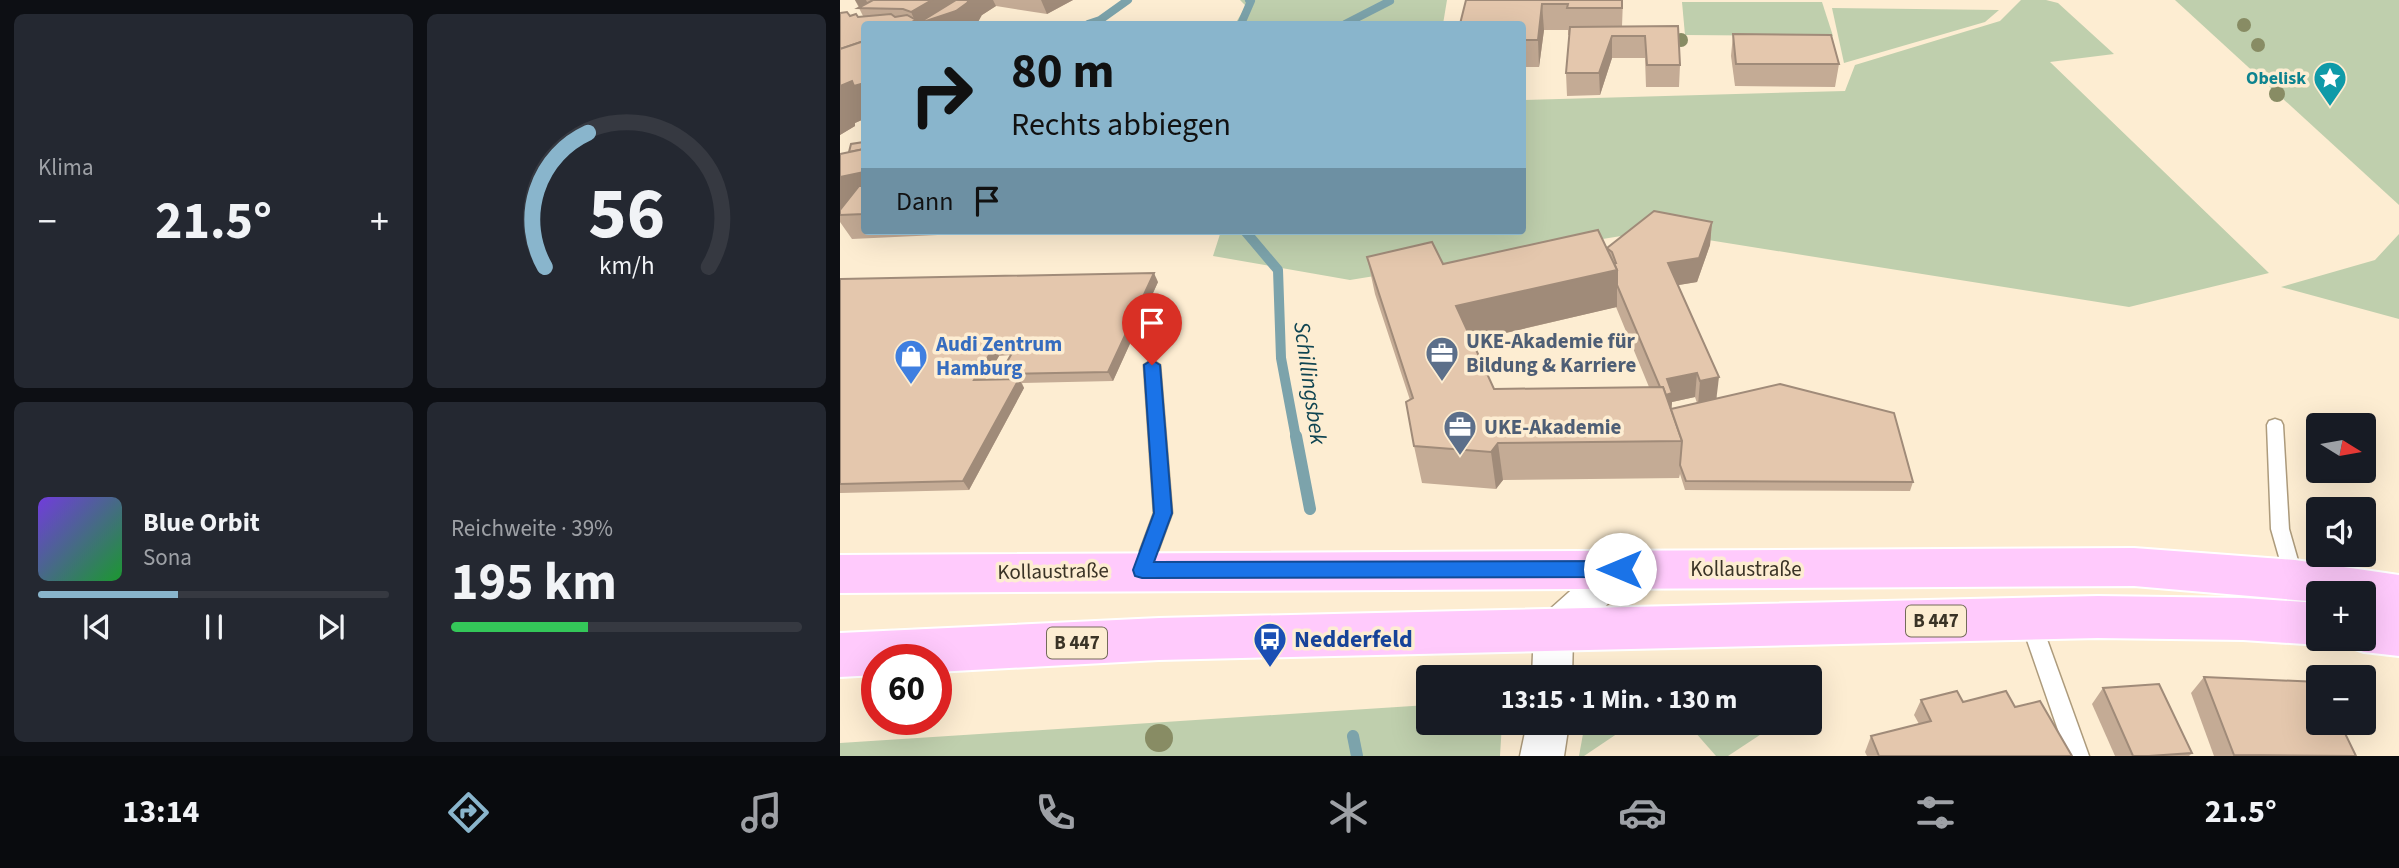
<!DOCTYPE html>
<html lang="de">
<meta charset="utf-8">
<style>
:root{--surface:#171b24;--page:#242831;--text:#f1f3f6;--muted:#9ea1a6;--line:#363941;--accent:#89b5cc}
body{margin:0;font-family:"Source Sans 3",sans-serif;background:var(--page);color:var(--text);height:100vh;display:flex;flex-direction:column;font-size:26px;white-space:nowrap}
*{box-sizing:border-box;margin:0}
p{font-size:23px;color:var(--muted)}
.icon{flex:none;width:38px;height:38px;fill:none;stroke:currentColor;stroke-width:2;stroke-linecap:round;stroke-linejoin:round}
.map{position:relative;flex:1;overflow:hidden}
.panel{display:flex;flex-direction:column;gap:14px;padding:14px;background:#0d0f14;width:840px}
.panel>*{flex:none}
.guide{position:absolute;left:21px;top:21px;width:665px;height:214px;border-radius:7px;box-shadow:0 7px 28px #0002;background:#89b5cc;color:#111;overflow:hidden}
.needle{width:46px;rotate:101deg}
.tools{position:absolute;left:1466px;top:413px;display:grid;gap:14px}
.tools a{display:grid;place-items:center;width:70px;height:70px;border-radius:7px;background:var(--surface);box-shadow:0 7px 28px #0002;font-size:35px}
.speed{position:absolute;left:21px;top:644px;display:flex;gap:14px;font-size:35px;font-weight:700;text-align:center}
.speed>*{display:grid;place-content:center;width:91px;height:91px;border-radius:50%;background:var(--surface);box-shadow:0 7px 28px #0002;line-height:1}
.speed .limit{border:10px solid #d22;background:#fff;color:#111}
.pin{position:absolute;display:grid;place-items:center;width:60px;height:60px;color:#fff;margin:-72px -30px;border-radius:50% 50% 50% 0;rotate:-45deg;box-shadow:0 0 7px #0007}
.pin .icon{rotate:45deg}
.me{position:absolute;width:77px;margin:-38px;rotate:270deg;stroke-linejoin:round;filter:drop-shadow(0 0 5px #0008)}
.turn{display:flex;align-items:center;gap:24px;height:147px;padding:0 35px;font-size:32px}
.turn .icon{width:91px;height:91px;stroke-width:2.5}
.turn b{display:block;font-size:49px;line-height:60px}
.then{display:flex;align-items:center;height:66px;padding:0 35px;background:#0003;gap:14px;font-size:26px}
.big{font-size:52px;font-weight:700;line-height:1.1}
.panel .widget{flex:1;display:flex;flex-direction:column;justify-content:center;gap:10px;min-width:0;padding:0 24px;border-radius:10px;background:var(--page)}
.panel .dial{align-items:center;gap:0}
.dial svg{height:182px;overflow:visible;fill:none;stroke:var(--line);stroke-width:7;stroke-linecap:round;text-anchor:middle}
.dial text{fill:var(--text);stroke:none}
.song{display:flex;align-items:center;gap:21px}
.cover{width:84px;height:84px;border-radius:10px;background:linear-gradient(135deg,hsl(260 70% 55%),hsl(130 70% 35%))}
.played{height:7px;border-radius:4px;background:linear-gradient(90deg,var(--accent) 40%,var(--line) 40%)}
.keys{display:flex;justify-content:space-around;direction:ltr}
.heat{display:flex;justify-content:space-between;align-items:center;font-size:38px;direction:ltr}
.charge{height:10px;border-radius:5px;background:linear-gradient(90deg,#34c759 39%,var(--line) 0)}
.panel .tiles{flex:1;display:grid;gap:14px;grid-template-columns:repeat(2,1fr)}
.trip{position:absolute;left:576px;top:665px;width:406px;height:70px;border-radius:7px;background:var(--surface);box-shadow:0 7px 28px #0002;font-weight:700;line-height:70px;text-align:center}
.dock{display:flex;height:112px;justify-content:space-around;align-items:center;background:#090b0e;color:var(--muted)}
.dock .icon{width:49px;height:49px}
.dock .current{color:var(--accent)}
.dock b{font-size:32px;color:var(--text)}
main{display:flex;flex:1;min-height:0}
.map>svg:first-child{display:block}
.green{fill:#bfcfad}
.lines{fill:none;stroke-linecap:round;stroke-linejoin:round}
.stream-far2{stroke:#7ca3ab;stroke-width:8}
.stream-far1{stroke:#7ca3ab;stroke-width:10}
.stream{stroke:#7ca3ab;stroke-width:12}
.service-casing{stroke:#ad9b7c;stroke-width:3}
.minor-casing{stroke:#ad9b7c;stroke-width:3}
.primary-casing{stroke:#fff;stroke-width:4}
.service{fill:#fff;fill-rule:evenodd}
.minor{fill:#fff;fill-rule:evenodd}
.primary{fill:#ffcafc;fill-rule:evenodd}
.tree{fill:#888c64}
.wall{fill:#c4ab95;fill-rule:evenodd}
.shaded-wall{fill:#a08b79}
.building{fill:#e4c7ad;stroke:#a08b79;stroke-width:2}
.route{fill:#1a73e8;stroke:#114b97;stroke-width:2}
.labels{text-anchor:middle;dominant-baseline:central;stroke-width:7;stroke-linejoin:round;paint-order:stroke}
.far-culture-label{font-size:18px;font-weight:bold;fill:#0d838f;stroke:#fdedd2;text-anchor:end}
.shield{fill:#fdedd2;stroke:#746b5a;stroke-width:2}
.shield-label{font-size:19px;font-weight:bold;fill:#3a3326}
.service-label{font-size:21px;font-weight:bold;fill:#4e5e75;stroke:#fdedd2;text-anchor:start}
.shop-label{font-size:21px;font-weight:bold;fill:#366cbe;stroke:#fdedd2;text-anchor:start}
.street-label{font-size:21px;fill:#3a3326;stroke:#fdedd2}
.water-label{font-size:23px;font-style:italic;fill:#0f4451;stroke:#fdedd2}
.near-transit-label{font-size:24px;font-weight:bold;fill:#164399;stroke:#fdedd2;text-anchor:start}
</style>
<main>
<section class="panel">
<div class="tiles">
<div class="widget"><p>Klima</p>
<div class="heat"><a>−</a><b class="big">21.5°</b><a>+</a></div>
</div>
<div class="widget dial"><svg viewBox="0 0 100 80">
<path d="M14 69A42 42 0 1 1 86 69"/>
<path d="M14 69A42 42 0 0 1 33 10" stroke="#89b5cc"/>
<text x="50" y="56" font-size="32" font-weight="700">56</text>
<text x="50" y="72" font-size="11">km/h</text>
</svg></div>
<div class="widget">
<div class="song"><i class="cover"></i><div><b>Blue Orbit</b><p>Sona</p></div></div>
<div class="played"></div>
<div class="keys"><svg class="icon" aria-label="previous" viewBox="0 0 24 24"><path d="M18 5L8 12l10 7zM5 5v14"/></svg><svg class="icon" aria-label="pause" viewBox="0 0 24 24"><path d="M8 5v14M16 5v14"/></svg><svg class="icon" aria-label="next" viewBox="0 0 24 24"><path d="M6 5l10 7-10 7zM19 5v14"/></svg></div>
</div>
<div class="widget"><p>Reichweite · 39%</p><b class="big">195 km</b><div class="charge"></div></div>
</div>
</section>
<div class="map">
<svg width="1559" height="756" viewBox="0 0 1559 756">
<rect width="100%" height="100%" fill="#fdedd2"/>
<!-- green -->
<g class="green">
<path d="M400 0H607L603 24H395L406 6Z"/>
<path d="M1181 0H1206L1218 3 1274 54 1210 62 1429 273 1289 307 812 231 510 280 373 256 381 231H682L683 100 1005 91 1015 65 1160 21Z"/>
<path d="M1335 0H1559V205Z"/>
<path d="M842 2H982L993 36 845 35Z"/>
<path d="M992 8 1159 10 1145 22 1004 63Z"/>
<path d="M1559 234V319L1441 287 1535 260Z"/>
<path d="M588 705V723H662L660 756H0V743Z"/>
<path d="M745 723H793L744 756H739Z"/>
<path d="M847 723H938L888 756H876Z"/>
</g>
<g class="lines">
<!-- stream-far2 -->
<g class="stream-far2">
<path d="M248 24 260 20 288 0"/>
<path d="M401 24 411 1 409 0"/>
<path d="M505 24 550 1"/>
</g>
<!-- stream-far1 -->
<path class="stream-far1" d="M405 231 438 270 441 358 456 438"/>
<!-- stream -->
<g class="stream">
<path d="M456 436 470 509"/>
<path d="M513 736 517 756"/>
</g>
<defs>
<g id="service">
<path d="M312 360 320 365 332 513 311 570 309 576 302 578 295 576 293 570 314 513 304 365Z"/>
<path d="M1435 419 1441 421 1443 425 1449 529 1463 578 1461 584 1454 586 1447 584 1445 578 1431 529 1427 425 1429 421Z"/>
<path d="M1190 611 1197 614 1200 620 1249 756H1227L1180 620 1183 614Z"/>
</g>
<g id="minor">
<path d="M780 553 793 558 799 569 793 580 733 637 732 677H692L694 630 700 618 767 558Z"/>
<path d="M687 723H729L724 756H680Z"/>
</g>
<g id="primary">
<path d="M1294 548 1455 560 1559 575V656L1524 652 1507 646 1504 639H1524V610L1533 611 1524 609V593H1479V602L1294 586 0 593V555Z"/>
<path d="M1258 596 1403 598 1479 603V639H1496L1479 645 1403 640 1258 638 319 660 96 672V660H37V675L0 677V633L319 618Z"/>
</g>
</defs>
<!-- service casing -->
<use href="#service" class="service-casing"/>
<!-- minor casing -->
<use href="#minor" class="minor-casing"/>
<!-- primary casing -->
<use href="#primary" class="primary-casing"/>
<!-- service -->
<use href="#service" class="service"/>
<!-- minor -->
<use href="#minor" class="minor"/>
<!-- primary -->
<use href="#primary" class="primary"/>
</g>
<!-- trees -->
<g class="tree">
<circle cx="1404" cy="25" r="7"/>
<circle cx="841" cy="40" r="7"/>
<circle cx="1418" cy="45" r="7"/>
<circle cx="1437" cy="94" r="8"/>
<circle cx="319" cy="738" r="14"/>
</g>
<!-- wall -->
<g class="wall">
<path d="M15 0H233L207 14 156 6 142 15 24 24V119L15 123V126L0 135V13L10 16H23Z"/>
<path d="M626 0H783L782 26H838L840 65 839 87H806L805 58H772L760 95 727 96 726 73 730 35H728V30H704L699 67H682V24Z"/>
<path d="M893 34 999 64 995 87 895 86 891 56Z"/>
<path d="M24 142V231H182L12 239 0 222V210L9 152Z"/>
<path d="M872 222 870 245 857 282 838 285 877 399 1073 482 1070 491 845 490 840 474 839 478 663 480 656 489 582 483 574 446 570 400 535 294 527 257 603 264 767 248ZM776 307 809 387 654 389 632 341ZM855 397 857 403 831 409 832 402Z"/>
<path d="M0 279 318 282 273 381 182 383 184 388 129 490 0 493ZM171 355 160 374 163 379H145L159 356Z"/>
<path d="M1364 677 1516 756H1374L1351 693Z"/>
<path d="M1263 688 1352 753 1349 756H1275L1252 704Z"/>
<path d="M1081 700 1123 702 1175 707 1232 756H1027L1025 752 1031 736 1079 724 1074 715Z"/>
</g>
<!-- shaded-wall -->
<g class="shaded-wall">
<path d="M15 0H26L30 8H20Z"/>
<path d="M60 0H153L156 6 142 15 137 24H68L75 21 71 12Z"/>
<path d="M201 0H233L207 14Z"/>
<path d="M702 4 704 30 699 67 698 40Z"/>
<path d="M772 36V58L760 95 759 73Z"/>
<path d="M0 56 24 89V119L15 123V126L0 135Z"/>
<path d="M24 163V204L0 210V177Z"/>
<path d="M872 222 870 245 857 282 827 287 828 263Z"/>
<path d="M777 270V307L622 343 616 306Z"/>
<path d="M314 273 318 282 273 381 268 372Z"/>
<path d="M154 347 159 356 140 388 134 380Z"/>
<path d="M857 373 855 397 832 402 831 418 826 395 827 379Z"/>
<path d="M879 377 876 402 858 405 860 381Z"/>
<path d="M179 379 184 388 129 490 123 481Z"/>
<path d="M658 443 663 480 656 489 651 452Z"/>
</g>
<!-- building -->
<g class="building">
<path d="M33 0H92L71 12 63 9 18 8Z"/>
<path d="M116 0H129L127 3 116 11 77 24Z"/>
<path d="M626 0H782V8H727L728 4H702L698 40H682V24H620Z"/>
<path d="M7 12 10 16 16 14 18 17 51 14 55 17 67 15 76 20 68 24H24V41L0 49V13Z"/>
<path d="M838 26 840 65H807L805 36H772L759 73H726L730 27Z"/>
<path d="M893 34 991 35 999 64H896Z"/>
<path d="M24 41V89H23L21 84 14 86 12 81 0 86V49Z"/>
<path d="M24 142V149L9 152 11 144Z"/>
<path d="M24 149V172L0 177V154Z"/>
<path d="M19 186H24V214L0 215V210Z"/>
<path d="M814 211 872 222 859 258 828 263 879 377 860 381 857 373 827 379 832 393 826 395 823 387H820L777 285V270L774 263H776L772 252 767 248Z"/>
<path d="M758 230 777 270 616 306 654 389 823 387 842 441 658 443 651 452 574 446 566 402 573 398 527 257 592 242 603 264Z"/>
<path d="M314 273 268 372 160 374 176 346 154 347 134 380 179 379 123 481 0 484V279Z"/>
<path d="M940 384 1054 413 1073 482 846 481 840 465 842 441 831 409Z"/>
<path d="M1364 677 1479 682V723H1500L1516 756 1394 755Z"/>
<path d="M1319 684 1352 753 1309 756H1293L1263 688Z"/>
<path d="M1117 691 1123 702 1166 691 1175 707 1200 701 1232 756H1039L1031 736 1091 721 1081 700Z"/>
</g>
<!-- route -->
<path class="route" d="M312 360 320 365 332 513 314 562 780 561 787 564 790 569 787 575 780 577 302 578 295 576 293 570 314 513 304 365Z"/>
<!-- icons -->
<defs>
<symbol id="sight-pin" viewBox="-11 -11 22 30"><path d="M0 17L-7.5 6A9.5 9.5 0 1 1 7.5 6Z" fill="#0f9aa8" stroke="#fdedd2"/><path d="M0-6L1.8-2.2L6-1.7L2.9 1.2L3.7 5.4L0 3.3L-3.7 5.4L-2.9 1.2L-6-1.7L-1.8-2.2Z" fill="#fff"/></symbol>
<symbol id="office-pin" viewBox="-11 -11 22 30"><path d="M0 17L-7.5 6A9.5 9.5 0 1 1 7.5 6Z" fill="#5c6f8a" stroke="#fdedd2"/><path d="M-6-3h4V-5.5h4V-3h4V5H-6ZM-1-4.5V-3h2v-1.5ZM-6 0V1H6V0Z" fill="#fff"/></symbol>
<symbol id="shop-pin" viewBox="-11 -11 22 30"><path d="M0 17L-7.5 6A9.5 9.5 0 1 1 7.5 6Z" fill="#3f7fe0" stroke="#fdedd2"/><path d="M-5-2.5h2.3a2.7 3.5 0 0 1 5.4 0H5L5.5 6h-11ZM-1.5-2.5h3a1.5 2.3 0 0 0-3 0Z" fill="#fff"/></symbol>
<symbol id="bus-pin" viewBox="-11 -11 22 30"><path d="M0 17L-7.5 6A9.5 9.5 0 1 1 7.5 6Z" fill="#1a4fb4" stroke="#fdedd2"/><path d="M-5-6H5V4H4V6H2V4H-2V6H-4V4H-5ZM-3.5-4V0h7V-4ZM-3.5 1.2v1.5H-2V1.2ZM2 1.2v1.5H3.5V1.2Z" fill="#fff"/></symbol>
</defs>
<g fill-rule="evenodd">
<use href="#sight-pin" x="1471" y="59" width="38" height="52"/>
<use href="#office-pin" x="583" y="334" width="38" height="52"/>
<use href="#shop-pin" x="52" y="337" width="38" height="52"/>
<use href="#office-pin" x="601" y="408" width="38" height="52"/>
<use href="#bus-pin" x="411" y="620" width="38" height="52"/>
</g>
<g class="labels">
<!-- far-culture labels -->
<g class="far-culture-label">
<text x="1466" y="78">Obelisk</text>
</g>
<!-- shield labels -->
<g class="shield">
<rect x="1066" y="605.5" width="60" height="31" rx="5"/>
<rect x="207" y="627.5" width="60" height="31" rx="5"/>
</g>
<g class="shield-label">
<text x="1096" y="621">B 447</text>
<text x="237" y="643">B 447</text>
</g>
<!-- service labels -->
<g class="service-label">
<text x="626" y="341">UKE-Akademie für<tspan x="626" dy="24">Bildung &amp; Karriere</tspan></text>
<text x="644" y="427">UKE-Akademie</text>
</g>
<!-- shop labels -->
<g class="shop-label">
<text x="96" y="344">Audi Zentrum<tspan x="96" dy="24">Hamburg</tspan></text>
</g>
<!-- street labels -->
<g class="street-label">
<text x="906" y="569">Kollaustraße</text>
<text transform="translate(213 571) rotate(-1)">Kollaustraße</text>
</g>
<!-- water labels -->
<g class="water-label">
<text transform="translate(470 383) rotate(82)">Schillingsbek</text>
</g>
<!-- near-transit labels -->
<g class="near-transit-label">
<text x="454" y="639">Nedderfeld</text>
</g>
</g>
</svg>
<div class="tools">
<a><svg class="needle" viewBox="-14 -14 28 28"><path d="M0-13l5 13h-10z" fill="#e53935"/><path d="M0 13l5-13h-10z" fill="#9ea1a6"/></svg></a>
<a><svg class="icon" aria-label="sound" viewBox="0 0 24 24"><path d="M4 9h4l5-4v14l-5-4H4zM17 9q2 3 0 6"/></svg></a>
<a>+</a>
<a>−</a>
</div>
<div class="speed"><div class="limit">60</div></div>
<div class="pin" style="left:312px;top:365px;background:#d93025"><svg class="icon" aria-label="arrive" viewBox="0 0 24 24"><path d="M6 21V4h12l-3 4 3 4H6"/></svg></div>
<svg class="me" style="left:780px;top:569px" viewBox="-20 -20 40 40"><circle r="19" fill="#fff"/><path d="M0-13L10 11 0 6-10 11z" fill="#1a73e8"/></svg>
<div class="trip">13:15 · 1 Min. · 130 m</div>
<div class="guide">
<div class="turn"><svg class="icon" aria-label="right" viewBox="0 0 24 24"><path d="M7 20v-9h11M14 6l5 5-5 5"/></svg><div><b>80 m</b>Rechts abbiegen</div></div>
<div class="then">Dann<svg class="icon" aria-label="arrive" viewBox="0 0 24 24"><path d="M6 21V4h12l-3 4 3 4H6"/></svg></div>
</div>
</div>
</main>
<nav class="dock">
<b>13:14</b>
<svg class="icon current" aria-label="directions" viewBox="0 0 24 24"><path d="M12 3l9 9-9 9-9-9zM9 14v-3h6M13 9l2 2-2 2"/></svg>
<svg class="icon" aria-label="music" viewBox="0 0 24 24"><path d="M9 18V5l10-2v13"/><circle cx="6" cy="18" r="3"/><circle cx="16" cy="16" r="3"/></svg>
<svg class="icon" aria-label="phone" viewBox="0 0 24 24"><path d="M5 4h4l2 5-3 2q2 4 5 5l2-3 5 2v4C11 20 4 13 5 4z"/></svg>
<svg class="icon" aria-label="climate" viewBox="0 0 24 24"><path d="M12 3v18M4 7l16 10M4 17L20 7"/></svg>
<svg class="icon" aria-label="car" viewBox="0 0 24 24"><path d="M5 17H2v-5l4-1 3-4h7l3 4 3 1v5h-3M9 17h6M6 11h13"/><circle cx="7" cy="17" r="2"/><circle cx="17" cy="17" r="2"/></svg>
<svg class="icon" aria-label="filters" viewBox="0 0 24 24"><path d="M4 7h16M4 17h16"/><circle cx="9" cy="7" r="2"/><circle cx="15" cy="17" r="2"/></svg>
<b>21.5°</b>
</nav>
